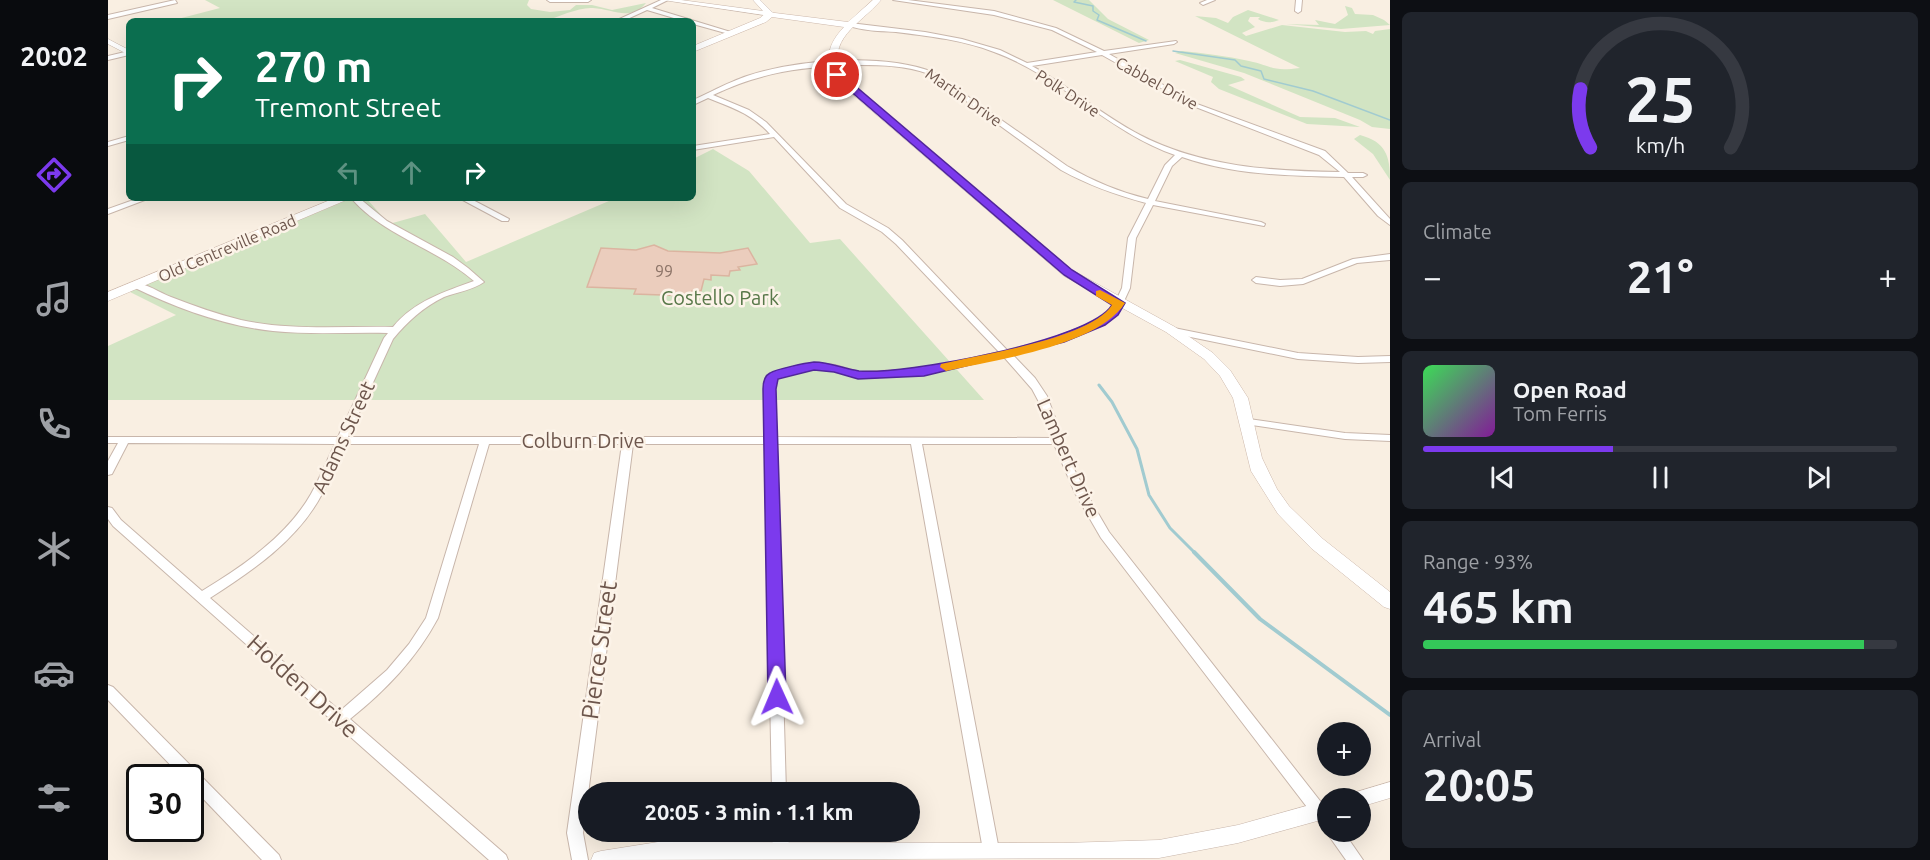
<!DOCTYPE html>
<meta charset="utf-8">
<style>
:root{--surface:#171b24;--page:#20242c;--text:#f1f3f6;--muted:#9ea1a6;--line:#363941;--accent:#7c3aed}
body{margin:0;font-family:Ubuntu,sans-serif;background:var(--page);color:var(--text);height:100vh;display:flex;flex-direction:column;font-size:22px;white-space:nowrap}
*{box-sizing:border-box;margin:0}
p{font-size:20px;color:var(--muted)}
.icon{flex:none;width:33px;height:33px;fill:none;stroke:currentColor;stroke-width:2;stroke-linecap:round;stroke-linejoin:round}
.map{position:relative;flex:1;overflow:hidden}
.sheet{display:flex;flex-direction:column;gap:12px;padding:12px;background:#0d0f14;width:540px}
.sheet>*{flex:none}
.banner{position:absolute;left:18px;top:18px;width:570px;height:183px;border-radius:9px;box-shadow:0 6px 24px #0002;background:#0b6e4f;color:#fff;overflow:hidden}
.tools{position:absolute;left:1209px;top:722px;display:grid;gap:12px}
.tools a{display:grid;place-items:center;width:54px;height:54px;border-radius:50%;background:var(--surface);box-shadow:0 6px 24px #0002;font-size:30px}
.speed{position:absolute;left:18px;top:764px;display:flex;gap:12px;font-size:30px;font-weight:700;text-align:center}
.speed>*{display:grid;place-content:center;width:78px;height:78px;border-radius:50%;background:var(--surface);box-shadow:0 6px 24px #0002;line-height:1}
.speed .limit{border:3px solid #111;border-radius:9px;background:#fff;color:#111}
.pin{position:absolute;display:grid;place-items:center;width:51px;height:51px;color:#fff;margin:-26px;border:3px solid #fff;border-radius:50%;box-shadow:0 2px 6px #0007}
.me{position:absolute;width:66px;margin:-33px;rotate:359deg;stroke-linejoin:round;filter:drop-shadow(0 0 4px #0008)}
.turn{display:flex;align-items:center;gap:21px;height:126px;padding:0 30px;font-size:27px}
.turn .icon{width:78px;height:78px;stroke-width:2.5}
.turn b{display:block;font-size:42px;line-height:51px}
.lanes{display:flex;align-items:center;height:57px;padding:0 30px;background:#0003;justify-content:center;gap:30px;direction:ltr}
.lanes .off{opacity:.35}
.big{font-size:45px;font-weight:700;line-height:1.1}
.sheet .tile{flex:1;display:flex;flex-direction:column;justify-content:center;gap:9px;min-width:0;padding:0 21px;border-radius:9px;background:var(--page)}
.sheet .dial{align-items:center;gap:0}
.dial svg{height:156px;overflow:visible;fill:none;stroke:var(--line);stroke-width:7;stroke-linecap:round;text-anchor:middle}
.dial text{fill:var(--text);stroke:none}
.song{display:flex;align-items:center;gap:18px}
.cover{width:72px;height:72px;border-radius:9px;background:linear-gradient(135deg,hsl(130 70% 55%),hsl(290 70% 35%))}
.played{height:6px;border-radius:3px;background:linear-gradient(90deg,var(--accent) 40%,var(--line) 40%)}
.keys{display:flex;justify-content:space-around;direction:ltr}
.heat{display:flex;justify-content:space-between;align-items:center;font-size:33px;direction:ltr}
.charge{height:9px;border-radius:4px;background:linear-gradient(90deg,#34c759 93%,var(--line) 0)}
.trip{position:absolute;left:470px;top:782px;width:342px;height:60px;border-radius:30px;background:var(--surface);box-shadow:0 6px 24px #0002;font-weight:700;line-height:60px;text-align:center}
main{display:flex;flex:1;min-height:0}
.tab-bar{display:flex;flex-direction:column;width:108px;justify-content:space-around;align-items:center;background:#090b0e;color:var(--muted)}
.tab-bar .icon{width:42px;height:42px}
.tab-bar .current{color:var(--accent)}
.tab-bar b{font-size:27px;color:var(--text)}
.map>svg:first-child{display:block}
.green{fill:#d2e4c3}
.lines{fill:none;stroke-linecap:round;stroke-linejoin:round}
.stream-far2{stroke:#a1cbd0;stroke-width:1.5}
.stream-far1{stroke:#a1cbd0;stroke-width:3}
.stream{stroke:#a1cbd0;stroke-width:4}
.building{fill:#ebcdbd;stroke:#dbb4a0;stroke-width:1.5}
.minor-casing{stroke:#c8b6ab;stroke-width:2}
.tertiary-casing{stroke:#c8b6ab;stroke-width:1}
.secondary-casing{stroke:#cdb8ab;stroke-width:1}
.minor{fill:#fff;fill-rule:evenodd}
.tertiary{fill:#fff;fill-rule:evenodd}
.secondary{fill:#fff;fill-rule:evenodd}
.route{fill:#7c3aed;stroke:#51269a;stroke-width:1.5}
.slow{fill:#f59e0b}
.labels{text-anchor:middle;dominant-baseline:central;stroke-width:5;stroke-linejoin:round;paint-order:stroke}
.far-street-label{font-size:16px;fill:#6d564c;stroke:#fcf3e8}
.number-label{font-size:16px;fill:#8c7468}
.park-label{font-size:20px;fill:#587849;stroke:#fcf3e8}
.street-label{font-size:20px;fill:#6d564c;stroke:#fcf3e8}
.near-street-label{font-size:24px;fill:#6d564c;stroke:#fcf3e8}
</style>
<main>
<nav class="tab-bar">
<b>20:02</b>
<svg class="icon current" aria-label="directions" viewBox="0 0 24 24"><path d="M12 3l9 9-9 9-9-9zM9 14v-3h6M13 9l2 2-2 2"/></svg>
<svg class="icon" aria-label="music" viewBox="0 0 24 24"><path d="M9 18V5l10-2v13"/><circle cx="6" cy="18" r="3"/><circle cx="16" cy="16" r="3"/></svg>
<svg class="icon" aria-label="phone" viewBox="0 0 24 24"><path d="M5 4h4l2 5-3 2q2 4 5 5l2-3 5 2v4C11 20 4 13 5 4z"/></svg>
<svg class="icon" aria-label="climate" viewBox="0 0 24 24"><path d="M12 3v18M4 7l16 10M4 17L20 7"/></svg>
<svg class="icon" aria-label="car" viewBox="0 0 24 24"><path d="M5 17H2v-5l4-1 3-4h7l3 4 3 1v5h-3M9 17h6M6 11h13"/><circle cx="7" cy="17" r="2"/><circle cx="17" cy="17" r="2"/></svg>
<svg class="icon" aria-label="filters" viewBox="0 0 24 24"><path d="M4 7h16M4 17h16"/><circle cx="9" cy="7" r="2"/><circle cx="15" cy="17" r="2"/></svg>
</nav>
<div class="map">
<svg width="1282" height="860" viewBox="0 0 1282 860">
<rect width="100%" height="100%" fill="#f9efe2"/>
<!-- green -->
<g class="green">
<path d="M97 0H421L419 5 423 9 442 12 462 10 468 5H484L504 10 538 3C522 22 505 9 485 8 470 7 451 17 436 21H62L112 8Z"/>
<path d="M945 0H981L1000 19 1041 40 1031 43Z"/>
<path d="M1237 6 1244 8 1247 14 1265 15 1276 20 1282 25 1233 29 1178 24 1211 25 1207 20 1227 24 1240 15Z"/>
<path d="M1140 10 1171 20C1164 23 1156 23 1150 19L1152 17H1142L1140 21 1147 27 1134 33 1138 36 1174 25 1237 32 1258 31 1265 34 1267 31 1282 29V129L1264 127 1252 120 1136 73 1067 53 1074 51C1096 53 1118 56 1141 61 1165 66 1163 72 1192 68L1087 16 1108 18 1120 23 1125 17Z"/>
<path d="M1072 60 1133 77 1137 80 1120 85 1192 117 1227 118 1252 127 1199 124 1111 89 1103 82 1105 77 1067 61Z"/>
<path d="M1252 135C1278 142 1282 156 1282 180L1265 154 1246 139Z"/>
<path d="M605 149 641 171 702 243 732 239 876 400H0V346L68 315 20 291 244 198H258L281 224 317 214 358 262 508 198H585V159Z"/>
</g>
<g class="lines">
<!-- stream-far2 -->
<g class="stream-far2">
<path d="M968 0 966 2 985 6V11L991 15 989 20 1038 41"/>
<path d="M1065 51 1127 60 1133 66 1153 71 1156 79 1205 91 1282 120"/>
</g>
<!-- stream-far1 -->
<path class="stream-far1" d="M991 385 1004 402 1029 449 1041 495 1062 528 1087 553"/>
<!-- stream -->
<path class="stream" d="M1086 552 1152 619 1282 715"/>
</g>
<!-- building -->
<path class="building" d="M546 245 560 251 612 253 640 248 649 264 630 267 632 270 622 271 621 276 603 275V280L596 279 593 291H584L583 296 526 294 528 289 479 287 493 248 528 250Z"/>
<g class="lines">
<defs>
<g id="minor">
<path d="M67 0 69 3 0 19V15Z"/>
<path d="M439 0H483L480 2H442Z"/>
<path d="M553 0H560L544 8 626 33 621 34 585 24V21H576L539 10 515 21H507Z"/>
<path d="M785 0H800L886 11 948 28 996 51 1068 41 1069 42 1066 44 1001 54 1089 104 1217 151 1240 173H1255L1259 175 1255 177H1244L1282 219V225L1270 216 1236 177C1182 176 1125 175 1074 157L1064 166 1047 201 1153 222 1157 224 1156 226 1045 205 1028 238 1022 288 1011 312 995 325 943 345 904 354 927 378 939 396 967 471 984 503 1001 532 1220 811V831H1235L1255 860H1238L1221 836 1219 830 1215 828 993 538 967 493 946 444H814L891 850 888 855 883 857 878 855 875 850 803 444H668L678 792H664L657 444H525L475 833 480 860H464L459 833 514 444H381L330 618C308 659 278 690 242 719L398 855 400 860H381L5 526 0 519V507L4 508 13 520 94 591C135 566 179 536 203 494 212 478 219 460 227 444L20 443 4 474 0 475V461L10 443H0V437H230L276 338 280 333C242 332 203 335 165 331 117 326 68 308 25 287V283C37 282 52 293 63 297 86 306 109 314 133 320 183 331 234 326 285 327 306 301 336 292 366 281 328 248 276 236 243 198H251L279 221 345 257 360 268 376 282C365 290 349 292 336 297 315 307 299 322 285 339L240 437H657L656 382 667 372 706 363 727 365 751 372 816 369 891 352 788 244 774 232 732 208 666 137 585 150V146L662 134C644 114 625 108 600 98L585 105V100C603 92 621 82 639 76 690 59 776 53 825 72L959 166C985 181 1011 192 1040 199L1057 165 1067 155C1001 132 952 76 886 52 855 40 821 36 788 32 773 31 753 31 739 25L742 23 817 32 854 39 892 50 919 63 989 52 944 30 886 15ZM994 55 1085 106 1211 155 1232 172C1163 171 1094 167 1032 135 994 115 962 87 924 66ZM738 65C766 65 794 64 821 74L953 170C980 185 1008 195 1038 203L1020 238 1014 288 1004 309 989 321 937 341 899 350 794 240 780 228 738 204 658 122 641 110 605 95C651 73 688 68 738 65ZM895 356 924 389 932 404 944 438 668 437 666 383 673 376 706 369 726 371 750 378 816 375ZM237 444H371L318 618 301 644 279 670 232 711 102 598C144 571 190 540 214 494 223 478 229 460 237 444Z"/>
<path d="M1099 0H1107L1095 5 1092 3Z"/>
<path d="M1188 0H1194L1193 11 1190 13 1187 11Z"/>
<path d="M21 51V55L0 60V56Z"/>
<path d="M21 136V140L0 146V142Z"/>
<path d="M31 198H42L0 214V209Z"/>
<path d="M351 198H361L401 219 400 221H394Z"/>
<path d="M1282 254V260L1249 263 1195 284 1172 286 1148 283 1144 280 1148 277 1172 280 1194 279 1245 259Z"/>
<path d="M1066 328 1190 353 1250 357 1282 356V362L1250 363 1190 359 1063 333 1061 331 1063 329Z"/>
<path d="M1141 419 1237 433 1282 435V441L1237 439 1137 424 1136 422 1137 420Z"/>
<path d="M0 685 5 687 171 855 173 860H154L82 785V777H74L0 700Z"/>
<path d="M664 831H680L681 851 678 856 673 858 668 856 665 851Z"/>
</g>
<g id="tertiary">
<path d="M555 0H573L655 11 645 0H652L666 14 662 16Z"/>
<path d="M0 39 21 50V55L0 44Z"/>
<path d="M1282 782V798L1252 807V798H1243L1245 793Z"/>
<path d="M1220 800V818L1130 843 1051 858 483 860 486 853 493 851 550 842 956 843 1051 840 1130 825Z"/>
</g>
<g id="secondary">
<path d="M765 0H773C752 25 716 39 735 77L964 270 1067 327 1105 353 1122 370 1140 398 1154 458 1169 489 1181 506 1215 539 1282 592V609L1276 607 1203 548 1170 514 1143 471 1125 398 1112 376 1096 359 1058 332 956 276 728 80C716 59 720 44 736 27L664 17 658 22 585 52V46L652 18 659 12 740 22Z"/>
<path d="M227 198H243L0 301V292Z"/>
</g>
</defs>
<!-- minor casing -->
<use href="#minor" class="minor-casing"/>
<!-- tertiary casing -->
<use href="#tertiary" class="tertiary-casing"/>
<!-- secondary casing -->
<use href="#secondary" class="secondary-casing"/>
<!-- minor -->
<use href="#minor" class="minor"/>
<!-- tertiary -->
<use href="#tertiary" class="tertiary"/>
<!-- secondary -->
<use href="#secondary" class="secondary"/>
</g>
<!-- route -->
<path class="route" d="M726 73H732L964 270 1017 303 1010 315 997 325 956 342 816 376 750 379 726 372 706 370 670 379 668 389 678 697 675 702 669 704 663 702 660 697 655 389C655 383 656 376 662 373 668 369 698 363 706 362 722 362 736 369 751 371 795 375 983 341 1004 305L956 275 726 77Z"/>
<!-- slow -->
<path class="slow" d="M992 290 1017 303C990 346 886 360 838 371L832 367 833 364C874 354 982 339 1004 305L988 296V291Z"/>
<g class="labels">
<!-- far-street labels -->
<g class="far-street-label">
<text transform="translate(1049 83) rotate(29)">Cabbel Drive</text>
<text transform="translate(960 93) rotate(33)">Polk Drive</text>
<text transform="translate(856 97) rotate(35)">Martin Drive</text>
<text transform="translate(119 248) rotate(-23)">Old Centreville Road</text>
</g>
<!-- number labels -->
<g class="number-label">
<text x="556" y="271">99</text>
</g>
<!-- park labels -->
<g class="park-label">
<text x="612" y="297">Costello Park</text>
</g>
<!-- street labels -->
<g class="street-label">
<text transform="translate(235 437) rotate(-65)">Adams Street</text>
<text x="475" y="440">Colburn Drive</text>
<text transform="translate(961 458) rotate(66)">Lambert Drive</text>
</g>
<!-- near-street labels -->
<g class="near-street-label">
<text transform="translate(491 650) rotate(-82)">Pierce Street</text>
<text transform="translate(195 686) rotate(42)">Holden Drive</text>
</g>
</g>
</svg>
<div class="tools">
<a>+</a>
<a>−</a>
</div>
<div class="speed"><div class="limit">30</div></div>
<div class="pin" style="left:729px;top:75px;background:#d93025"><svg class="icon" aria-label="arrive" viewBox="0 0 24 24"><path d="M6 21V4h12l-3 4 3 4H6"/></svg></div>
<svg class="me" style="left:669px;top:697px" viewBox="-20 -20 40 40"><path d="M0-17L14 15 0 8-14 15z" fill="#7c3aed" stroke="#fff" stroke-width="4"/></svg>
<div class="trip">20:05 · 3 min · 1.1 km</div>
<div class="banner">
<div class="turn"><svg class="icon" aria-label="right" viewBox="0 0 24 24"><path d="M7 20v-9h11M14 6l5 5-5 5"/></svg><div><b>270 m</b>Tremont Street</div></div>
<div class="lanes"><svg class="icon off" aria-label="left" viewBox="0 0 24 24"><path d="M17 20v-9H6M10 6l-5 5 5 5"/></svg><svg class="icon off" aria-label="ahead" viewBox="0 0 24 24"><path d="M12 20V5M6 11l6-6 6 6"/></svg><svg class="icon" aria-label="right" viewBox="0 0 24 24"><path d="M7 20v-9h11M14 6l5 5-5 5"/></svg></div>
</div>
</div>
<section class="sheet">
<div class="tile dial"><svg viewBox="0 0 100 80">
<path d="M14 69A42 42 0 1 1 86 69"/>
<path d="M14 69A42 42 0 0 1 9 39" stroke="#7c3aed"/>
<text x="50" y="56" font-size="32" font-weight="700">25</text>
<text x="50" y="72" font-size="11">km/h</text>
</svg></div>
<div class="tile"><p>Climate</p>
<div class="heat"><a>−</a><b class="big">21°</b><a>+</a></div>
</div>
<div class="tile">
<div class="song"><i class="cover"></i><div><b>Open Road</b><p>Tom Ferris</p></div></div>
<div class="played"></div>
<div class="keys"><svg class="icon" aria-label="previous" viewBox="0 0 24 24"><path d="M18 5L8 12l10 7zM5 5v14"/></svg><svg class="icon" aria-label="pause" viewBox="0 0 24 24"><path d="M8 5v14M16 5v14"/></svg><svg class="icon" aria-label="next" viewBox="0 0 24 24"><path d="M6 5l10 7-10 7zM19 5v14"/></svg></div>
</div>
<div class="tile"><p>Range · 93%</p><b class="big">465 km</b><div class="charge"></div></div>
<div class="tile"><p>Arrival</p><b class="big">20:05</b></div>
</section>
</main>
